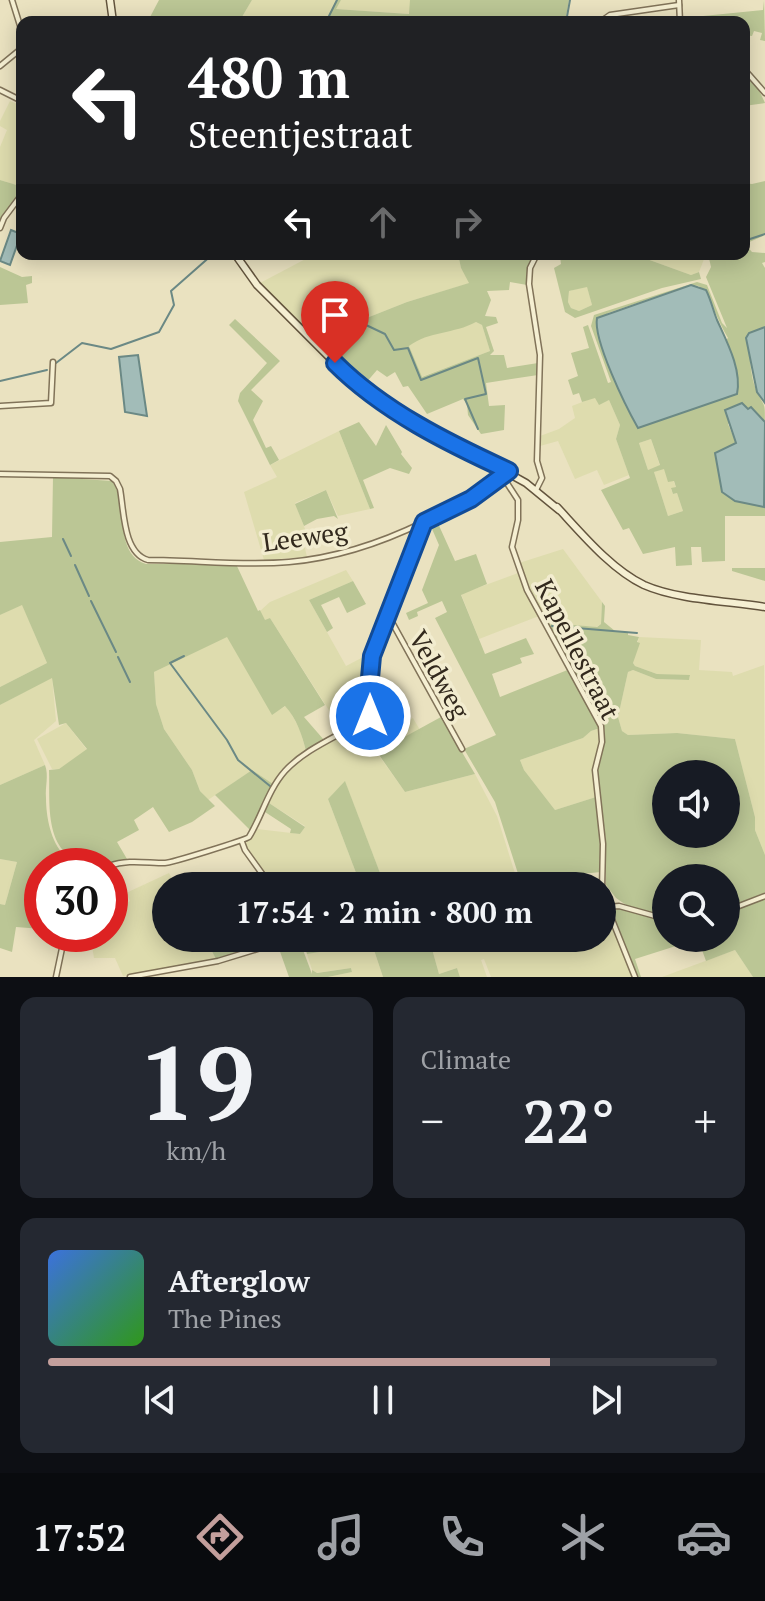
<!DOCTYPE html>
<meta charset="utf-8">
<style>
:root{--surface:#171b24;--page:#242831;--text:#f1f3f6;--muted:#9ea1a6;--line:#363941;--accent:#c39f9c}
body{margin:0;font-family:"PT Serif",serif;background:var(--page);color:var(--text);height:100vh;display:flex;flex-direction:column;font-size:30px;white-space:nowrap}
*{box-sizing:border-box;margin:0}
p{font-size:26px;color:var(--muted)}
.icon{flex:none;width:44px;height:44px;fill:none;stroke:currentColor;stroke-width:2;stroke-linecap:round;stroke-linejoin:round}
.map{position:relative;height:977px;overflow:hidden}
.side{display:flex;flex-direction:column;gap:20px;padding:20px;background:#0d0f14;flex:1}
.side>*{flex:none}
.top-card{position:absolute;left:16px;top:16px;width:734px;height:244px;border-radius:16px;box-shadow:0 4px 20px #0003;background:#202124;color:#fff;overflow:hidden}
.controls{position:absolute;left:652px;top:760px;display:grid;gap:16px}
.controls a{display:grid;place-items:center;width:88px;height:88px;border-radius:50%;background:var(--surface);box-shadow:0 4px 20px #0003;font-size:40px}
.speed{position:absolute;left:24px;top:848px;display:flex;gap:16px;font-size:40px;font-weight:700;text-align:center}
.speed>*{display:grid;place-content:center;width:104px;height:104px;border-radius:50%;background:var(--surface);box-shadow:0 4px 20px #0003;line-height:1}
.speed .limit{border:12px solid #d22;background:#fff;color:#111}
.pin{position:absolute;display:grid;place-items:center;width:68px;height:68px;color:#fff;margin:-82px -34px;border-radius:50% 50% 50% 0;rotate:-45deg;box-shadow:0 0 8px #0007}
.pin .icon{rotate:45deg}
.me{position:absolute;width:88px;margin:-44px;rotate:0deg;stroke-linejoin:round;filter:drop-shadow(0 0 6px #0008)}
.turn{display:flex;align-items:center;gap:28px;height:168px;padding:0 40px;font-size:36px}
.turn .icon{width:104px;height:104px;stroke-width:2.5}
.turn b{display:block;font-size:56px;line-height:68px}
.lanes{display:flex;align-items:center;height:76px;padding:0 40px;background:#0003;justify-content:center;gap:40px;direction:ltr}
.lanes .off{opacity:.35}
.big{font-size:60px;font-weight:800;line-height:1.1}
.side .tile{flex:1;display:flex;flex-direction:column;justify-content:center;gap:12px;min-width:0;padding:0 28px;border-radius:16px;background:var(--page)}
.side .dial{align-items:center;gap:0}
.dial b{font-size:104px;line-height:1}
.song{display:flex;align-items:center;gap:24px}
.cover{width:96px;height:96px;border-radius:12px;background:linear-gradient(135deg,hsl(220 70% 55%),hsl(110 70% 35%))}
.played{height:8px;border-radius:4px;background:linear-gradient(90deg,var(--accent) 75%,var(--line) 75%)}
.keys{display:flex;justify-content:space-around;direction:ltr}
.heat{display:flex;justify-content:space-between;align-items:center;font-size:44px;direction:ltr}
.side .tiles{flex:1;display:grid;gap:20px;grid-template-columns:1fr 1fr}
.tile:last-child{grid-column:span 2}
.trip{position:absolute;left:152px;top:872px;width:464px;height:80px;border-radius:40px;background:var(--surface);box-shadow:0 4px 20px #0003;font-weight:800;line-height:80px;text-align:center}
.menu{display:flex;height:128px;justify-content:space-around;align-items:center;background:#090b0e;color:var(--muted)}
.menu .icon{width:56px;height:56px}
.menu .current{color:var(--accent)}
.menu b{font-size:36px;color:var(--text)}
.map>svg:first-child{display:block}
.farmland{fill:#dedcae}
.green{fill:#bbc695;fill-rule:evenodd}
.water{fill:#a2bcb8;stroke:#6b8985;stroke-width:2}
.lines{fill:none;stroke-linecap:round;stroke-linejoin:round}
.stream{stroke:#6b8985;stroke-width:2}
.street-casing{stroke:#817359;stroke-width:7}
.secondary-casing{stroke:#63543d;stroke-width:9}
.street{stroke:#f5efd2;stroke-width:4}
.secondary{stroke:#f5efd2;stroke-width:6}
.route-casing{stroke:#114b97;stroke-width:20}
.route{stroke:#1a73e8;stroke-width:14}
.labels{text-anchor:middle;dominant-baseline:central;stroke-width:7;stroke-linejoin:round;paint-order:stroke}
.street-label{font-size:26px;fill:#32291d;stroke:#f2eccf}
</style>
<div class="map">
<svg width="765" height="977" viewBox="0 0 765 977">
<rect width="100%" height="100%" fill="#eae2c0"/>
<!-- farmland -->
<g class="farmland">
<path d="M252 0H336L326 22H239Z"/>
<path d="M341 0H410V14L335 9Z"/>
<path d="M10 101 22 106 20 186 0 180V147L7 130 0 126V121Z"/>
<path d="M315 254H458L461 268 470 283 407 302 359 321 328 350 260 283Z"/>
<path d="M633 254H706L699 272 691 275Z"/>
<path d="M587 286 592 305 579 311 571 308 568 302 569 291Z"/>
<path d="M476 322 482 325 490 351 421 377 409 346 421 336Z"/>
<path d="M595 397 602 402 609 400 620 425 616 439 629 475 604 485 597 470 575 479 558 441 540 446V436L559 429 575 418 572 406Z"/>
<path d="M339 431 370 509 338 516 326 490 295 503 310 542 304 544 307 557 264 560 244 492 277 477 270 465Z"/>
<path d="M651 439 660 466 648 470 639 443Z"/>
<path d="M664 468 673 480 676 487 671 489 673 494 677 493 683 511 668 516 654 472Z"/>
<path d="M563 549 602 602 601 624 596 627 551 623 550 627 526 582 519 563Z"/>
<path d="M346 570 353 581 309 600 346 666 369 654 366 672 371 711 341 729 270 618 265 621 260 611 270 602Z"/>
<path d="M518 573 530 603 539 616 479 639 461 594Z"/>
<path d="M22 604 47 663 0 687V615Z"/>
<path d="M227 636 272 714 286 706 291 713 300 730 306 751 288 764 273 784 252 770 208 800 200 791 192 770 164 729 156 704 154 672Z"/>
<path d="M639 637 701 640 699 670 732 672 733 676 764 665 765 855 755 830V817L735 739 677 733 628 735 622 731 618 717 628 672 633 670 656 679 689 680 690 676 657 674 635 666 633 663Z"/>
<path d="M52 677 56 721 34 740 45 765 0 785V705Z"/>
<path d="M377 714 387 731 413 718 420 730 377 753 405 792 475 774 497 816 519 886H459L455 877 414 886H385L345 782 328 799 361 886H273L245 844 257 829 300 834 305 826 269 803 278 785 284 775 303 759Z"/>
<path d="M66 723 87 750 59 769H52L37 739Z"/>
<path d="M600 728 601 737 593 772 596 797 555 810 524 770 520 760 583 738 591 731Z"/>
<path d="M0 859 17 862 5 905 0 904Z"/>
<path d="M169 873 176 886H166V938H205L216 959 123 976 115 958H94L92 946 106 940 103 934H110V913L130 901 126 893Z"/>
<path d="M602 908 608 914 632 977H491L484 959 481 960 487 977H460L457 968 439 974 429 938H602Z"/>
<path d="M341 938H370L383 977H328L352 972 351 968 316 973 312 970 307 954 344 948Z"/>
<path d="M735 950 753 977H662Z"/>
</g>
<!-- green -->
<g class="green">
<path d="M159 0H252L239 22H154L149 19Z"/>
<path d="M336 0H341L336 9 409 14 410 0H569L565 22H326Z"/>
<path d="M764 1 765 41 760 40 762 33 754 31 752 36 744 35V22H684L683 18 763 10Z"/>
<path d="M744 73 758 88 765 103 744 106Z"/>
<path d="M0 180 20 186 16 200 0 220Z"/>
<path d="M765 181V235L745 244 752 252 765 253V262L762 263 765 268V327L749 333C750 352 749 375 757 392 765 408 765 402 765 422L749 409 728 424 736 443 722 492 735 501 765 507V516H725V561L702 562 701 547H691L692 565 676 566 675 547 643 554 629 528 623 530 601 490 630 478 616 439 620 425 609 400 599 405 595 398 582 402 579 393 573 395 568 380 578 376 571 353 589 348 583 327 588 325 608 383 611 382 591 326 594 315 697 282 707 285 722 323 727 328 706 277 711 267 708 254H744V183L752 184ZM691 285 699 286C713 302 717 320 728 338L637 427 625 405 596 324 608 313ZM651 439 660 465 648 470 639 443ZM664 469 668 482 674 481 676 487 671 488 673 494 677 493 683 511 668 516 654 472Z"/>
<path d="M458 254H501L531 259 527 285 510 282 509 290 487 291 491 300 485 316 496 317 498 323 486 327 494 351 490 355H504L507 368 538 363V375L486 383 489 406 505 405 504 430 481 434 468 415 467 404 463 399 427 414 408 386 403 387 395 372 387 377 377 370 365 384 328 350 359 321 407 302 469 283 461 268ZM476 322 482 325 490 351 422 377 409 346C429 331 454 334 476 322Z"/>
<path d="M553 254H633L691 275 699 272 701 279 662 288 575 318 565 312 554 268 561 264 560 256 554 257ZM587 287 592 305 579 311 571 308 568 302 569 291Z"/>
<path d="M0 267 22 277 32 276V283L26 285 28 303 0 305Z"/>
<path d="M235 319 280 361 251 390 263 401 253 420 266 448 271 446 279 460 270 465 238 401 240 393 267 363 229 325Z"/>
<path d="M359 422 376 446 386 425 402 452 401 454 412 468 409 474 390 468 363 480 374 508 370 509 339 431Z"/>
<path d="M53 477 112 481C129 504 113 554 146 564H236L258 611 260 610 265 620 270 618 325 705 304 717 324 740 306 751C302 735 297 719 285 706L272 715 227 637 154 672 156 704 164 729 192 770 200 791 215 806 192 822 169 832 153 807 134 820 139 830 117 842 127 859 105 866H80C74 860 66 854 61 848 46 827 50 794 49 770L59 769 87 749 66 723 59 725 52 678 0 705V687L47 663 22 605 0 615V542L52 537Z"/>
<path d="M326 490 338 519 334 516 317 519 304 526 295 504Z"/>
<path d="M436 519 455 561 476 554 487 584 461 595 485 654 526 638 534 654 520 658 522 663 492 674 500 697 570 669 600 728 591 731 583 738 520 760 524 770 555 810 596 797 601 844V872L580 874 579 886H522L495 802 464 749 496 735 435 618 447 612 442 601 417 612 418 616 409 620 406 613 428 603 422 590 439 545 429 522Z"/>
<path d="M732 568H765V581L732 571Z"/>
<path d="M353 581 366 604 347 613 339 597 321 605 333 628 327 632 309 600Z"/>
<path d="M602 602 605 606 604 622 615 631 628 632V635L639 637 637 642 640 643 633 663 635 666 657 674 690 675 689 680 656 679 633 670 628 672 618 717 622 731 628 735 677 733 735 739 755 817V830L765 855V977H753L735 950 706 961 698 939 635 959 641 977H636L617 927 614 910 620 909 666 921V938H726V914L746 904 744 901 726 909V878H666V918L629 907 616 898 606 885V842L597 770 605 740 604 727 550 627 551 623 597 627 601 624ZM666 774H726V834H666Z"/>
<path d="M441 717 475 774 405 792 377 752Z"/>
<path d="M45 765C49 776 45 786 46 798 46 817 51 842 64 855L57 866H42V929L16 927 12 952 0 948V904L5 905 17 862 0 859V785Z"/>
<path d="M252 770 273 784 250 830 215 795Z"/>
<path d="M345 781 385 886H361L328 799Z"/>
<path d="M269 803 305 827 300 834 290 833 291 829 265 812Z"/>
<path d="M205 938H292L216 959Z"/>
<path d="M324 938H341L345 948 307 954 303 941Z"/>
<path d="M370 938H429L439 974 457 968 460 977H383Z"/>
<path d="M300 942 312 974V970L317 973 351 968 352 972 328 977H289L278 946Z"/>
</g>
<!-- water -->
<g class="water">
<path d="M11 230 21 234 10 265 0 261Z"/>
<path d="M691 285 706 290C711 300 713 310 717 320 727 342 742 370 737 394L638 428C626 407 593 340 597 318Z"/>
<path d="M765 327V403L757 392 746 338 749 333Z"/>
<path d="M138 355 147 416 125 412 119 357Z"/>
<path d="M742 403 748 409 751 407 765 422 764 507 735 501 722 492 715 453 736 443 725 410Z"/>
</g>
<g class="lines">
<!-- stream -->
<g class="stream">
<path d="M326 22 337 0"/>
<path d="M566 22 570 0"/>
<path d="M744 241 765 234"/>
<path d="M306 328C307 304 310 304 332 299L366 325 385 334 394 350 408 348 421 380 478 358 486 394 465 399 478 429"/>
<path d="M56 363 82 343 111 349 159 332 174 305 171 291 213 254"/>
<path d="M0 381 47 370"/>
<path d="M63 539 71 556"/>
<path d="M75 565 89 596"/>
<path d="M91 601 116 652"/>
<path d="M552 626 637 633"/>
<path d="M184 656 170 663 227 740 238 760 270 786"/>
<path d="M118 657 130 682"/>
</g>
<defs>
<g id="street">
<path d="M12 0 22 32"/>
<path d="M679 0 680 22"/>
<path d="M600 22 610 15 679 5"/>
<path d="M0 66 22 48"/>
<path d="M744 69 765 93"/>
<path d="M0 90 22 101"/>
<path d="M0 228 4 218 22 194"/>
<path d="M0 406 51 403 53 362"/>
<path d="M0 474 110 476 116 481 120 489C124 510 123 553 148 560 194 560 243 566 289 562 336 558 383 542 424 522"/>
<path d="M503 477 518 500V520L512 547 527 590 601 726 602 742 595 770 603 844 602 890"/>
<path d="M536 490 542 478 537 461 540 355 529 284 530 268 537 254"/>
<path d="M388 615 462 749"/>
<path d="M242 842 245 850 271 886"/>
<path d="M109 866C128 859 146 863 165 863 171 863 245 840 249 837 262 816 268 790 285 771 309 745 346 734 374 713 377 696 369 677 372 656L424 522 471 499 507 473"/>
<path d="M607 907 635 977"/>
<path d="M607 907 619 906 666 919"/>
<path d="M726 911 765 896"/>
<path d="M56 977 65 934"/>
<path d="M130 977 218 961 267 946 309 938"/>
</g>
<g id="secondary">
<path d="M110 0 113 22"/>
<path d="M235 254 257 285 354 382 400 413 526 483 559 510"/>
<path d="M557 507C582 534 611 569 644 585 678 600 728 601 765 607"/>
</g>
</defs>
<!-- street casing -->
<use href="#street" class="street-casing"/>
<!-- secondary casing -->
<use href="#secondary" class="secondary-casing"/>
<!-- street -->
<use href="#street" class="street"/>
<!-- secondary -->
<use href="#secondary" class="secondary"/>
</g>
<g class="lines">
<defs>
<path id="route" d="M335 363C383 411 448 443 509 471L471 499 424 522 372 656 370 678 375 708 370 716"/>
</defs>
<!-- route casing -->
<use href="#route" class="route-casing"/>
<!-- route -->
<use href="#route" class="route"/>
</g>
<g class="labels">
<!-- street labels -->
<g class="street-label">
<text transform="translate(305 536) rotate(-8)">Leeweg</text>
<text transform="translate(578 649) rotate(63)">Kapellestraat</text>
<text transform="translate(440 674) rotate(61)">Veldweg</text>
</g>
</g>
</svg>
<div class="controls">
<a><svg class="icon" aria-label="sound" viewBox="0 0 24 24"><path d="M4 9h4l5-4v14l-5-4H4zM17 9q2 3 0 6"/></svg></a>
<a><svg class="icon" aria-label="search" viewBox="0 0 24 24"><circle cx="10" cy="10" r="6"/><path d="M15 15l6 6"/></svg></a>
</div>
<div class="speed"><div class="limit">30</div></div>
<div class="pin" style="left:335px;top:363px;background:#d93025"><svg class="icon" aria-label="arrive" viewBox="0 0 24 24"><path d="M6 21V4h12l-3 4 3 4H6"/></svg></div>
<svg class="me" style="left:370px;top:716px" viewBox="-20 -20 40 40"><circle r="17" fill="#1a73e8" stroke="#fff" stroke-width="3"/><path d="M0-11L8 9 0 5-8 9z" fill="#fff"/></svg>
<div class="trip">17:54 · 2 min · 800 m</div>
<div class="top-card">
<div class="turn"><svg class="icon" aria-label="left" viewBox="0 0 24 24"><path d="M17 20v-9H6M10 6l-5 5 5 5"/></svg><div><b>480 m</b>Steentjestraat</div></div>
<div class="lanes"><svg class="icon" aria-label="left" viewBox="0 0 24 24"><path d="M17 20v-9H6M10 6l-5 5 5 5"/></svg><svg class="icon off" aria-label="ahead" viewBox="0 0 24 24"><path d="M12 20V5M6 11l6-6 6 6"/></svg><svg class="icon off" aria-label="right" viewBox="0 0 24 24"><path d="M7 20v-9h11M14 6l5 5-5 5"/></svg></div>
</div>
</div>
<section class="side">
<div class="tiles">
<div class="tile dial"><b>19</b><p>km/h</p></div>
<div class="tile"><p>Climate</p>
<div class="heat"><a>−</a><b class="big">22°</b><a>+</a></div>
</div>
<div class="tile">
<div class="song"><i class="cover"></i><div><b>Afterglow</b><p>The Pines</p></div></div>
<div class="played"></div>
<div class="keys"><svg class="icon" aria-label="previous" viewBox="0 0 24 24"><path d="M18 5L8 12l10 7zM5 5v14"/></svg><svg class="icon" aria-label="pause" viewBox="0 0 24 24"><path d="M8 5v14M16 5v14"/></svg><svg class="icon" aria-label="next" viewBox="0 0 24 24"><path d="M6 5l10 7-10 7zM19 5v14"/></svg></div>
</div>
</div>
</section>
<nav class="menu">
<b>17:52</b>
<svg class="icon current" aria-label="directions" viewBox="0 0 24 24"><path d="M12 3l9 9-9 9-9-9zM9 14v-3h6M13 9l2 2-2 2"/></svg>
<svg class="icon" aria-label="music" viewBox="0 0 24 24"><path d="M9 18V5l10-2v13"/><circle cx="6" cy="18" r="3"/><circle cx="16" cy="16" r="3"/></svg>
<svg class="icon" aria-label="phone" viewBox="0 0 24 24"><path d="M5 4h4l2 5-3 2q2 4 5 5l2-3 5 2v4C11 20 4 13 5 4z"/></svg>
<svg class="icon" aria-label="climate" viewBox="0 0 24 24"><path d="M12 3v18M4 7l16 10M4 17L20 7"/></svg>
<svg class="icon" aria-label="car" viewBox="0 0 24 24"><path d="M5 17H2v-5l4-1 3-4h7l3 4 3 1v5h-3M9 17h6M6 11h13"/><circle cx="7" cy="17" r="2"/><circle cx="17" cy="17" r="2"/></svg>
</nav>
